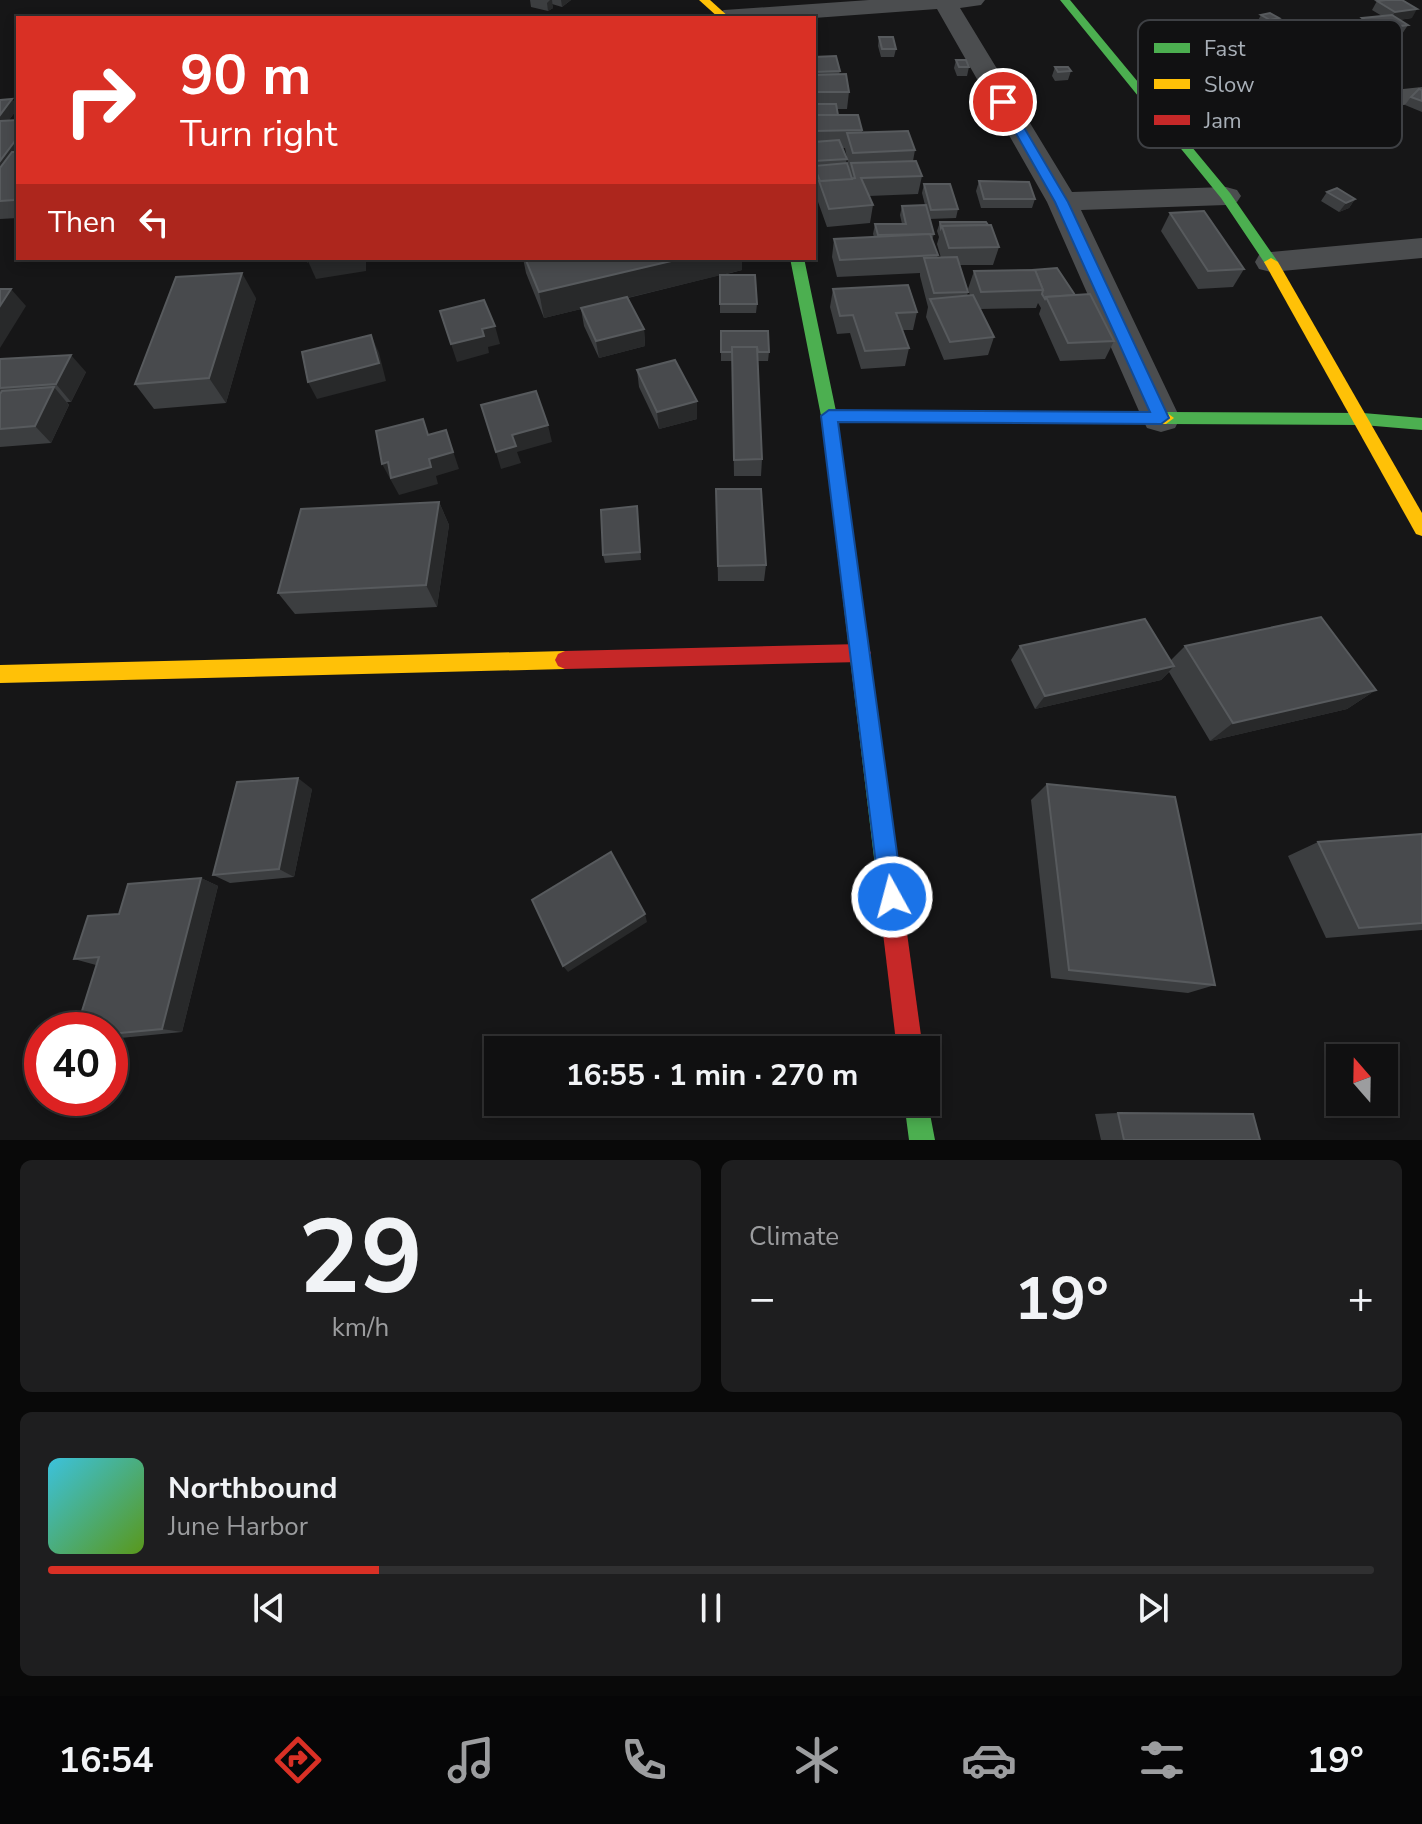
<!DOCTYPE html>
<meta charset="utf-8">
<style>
:root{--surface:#101011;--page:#1e1e1f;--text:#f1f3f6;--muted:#9c9d9f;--line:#303031;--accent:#d93025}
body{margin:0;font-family:"Nunito Sans",sans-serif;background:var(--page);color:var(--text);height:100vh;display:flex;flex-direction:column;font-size:30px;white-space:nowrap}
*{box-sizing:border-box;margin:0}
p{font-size:26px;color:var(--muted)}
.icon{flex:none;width:44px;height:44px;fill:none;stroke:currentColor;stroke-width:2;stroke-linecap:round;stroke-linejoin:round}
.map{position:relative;height:1140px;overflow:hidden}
.sheet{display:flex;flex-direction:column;gap:20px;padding:20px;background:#090909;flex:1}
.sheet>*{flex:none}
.banner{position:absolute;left:16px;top:16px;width:800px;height:244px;border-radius:0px;box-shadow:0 4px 12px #0003,0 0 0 2px var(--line);background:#d93025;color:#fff;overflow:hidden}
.needle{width:52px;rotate:340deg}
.controls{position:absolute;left:1326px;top:1044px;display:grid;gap:16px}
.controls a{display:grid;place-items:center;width:72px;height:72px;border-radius:0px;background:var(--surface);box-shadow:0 4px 12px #0003,0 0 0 2px var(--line);font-size:40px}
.speed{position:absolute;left:24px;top:1012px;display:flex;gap:16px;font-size:40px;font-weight:700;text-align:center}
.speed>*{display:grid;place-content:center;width:104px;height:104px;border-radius:50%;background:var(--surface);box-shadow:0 4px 12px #0003,0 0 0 2px var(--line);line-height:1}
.speed .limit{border:12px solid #d22;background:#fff;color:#111}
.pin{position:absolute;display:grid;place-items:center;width:68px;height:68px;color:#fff;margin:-34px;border:4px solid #fff;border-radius:50%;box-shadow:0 2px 8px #0007}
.me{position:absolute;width:88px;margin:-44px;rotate:353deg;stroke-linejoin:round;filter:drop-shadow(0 0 6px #0008)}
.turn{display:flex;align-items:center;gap:28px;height:168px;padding:0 32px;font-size:36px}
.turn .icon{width:104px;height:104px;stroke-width:2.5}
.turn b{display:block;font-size:56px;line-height:68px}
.then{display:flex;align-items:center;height:76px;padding:0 32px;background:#0003;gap:16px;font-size:30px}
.big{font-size:60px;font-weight:700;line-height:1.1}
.sheet .card{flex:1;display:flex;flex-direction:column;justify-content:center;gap:12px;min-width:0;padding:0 28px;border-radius:12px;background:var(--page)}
.sheet .dial{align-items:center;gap:0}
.dial b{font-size:104px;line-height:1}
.song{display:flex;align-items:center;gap:24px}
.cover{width:96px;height:96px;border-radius:12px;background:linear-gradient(135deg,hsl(190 70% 55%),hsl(90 70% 35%))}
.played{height:8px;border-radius:4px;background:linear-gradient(90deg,var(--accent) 25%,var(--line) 25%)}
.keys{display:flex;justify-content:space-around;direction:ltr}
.heat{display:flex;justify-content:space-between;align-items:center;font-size:44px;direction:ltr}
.sheet .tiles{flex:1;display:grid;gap:20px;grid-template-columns:1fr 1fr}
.card:last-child{grid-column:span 2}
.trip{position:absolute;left:484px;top:1036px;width:456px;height:80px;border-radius:0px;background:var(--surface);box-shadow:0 4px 12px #0003,0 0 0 2px var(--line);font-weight:700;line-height:80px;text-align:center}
.menu{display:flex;height:128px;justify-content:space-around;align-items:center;background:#060607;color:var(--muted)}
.menu .icon{width:56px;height:56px}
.menu .active{color:var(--accent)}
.menu b{font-size:36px;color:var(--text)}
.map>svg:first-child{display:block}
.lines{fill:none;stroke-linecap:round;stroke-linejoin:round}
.street{fill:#4b4d4f;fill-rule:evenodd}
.fast{fill:#4caf50;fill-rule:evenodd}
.slow{fill:#ffc107;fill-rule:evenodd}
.jam{fill:#c62828;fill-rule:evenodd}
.wall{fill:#3c3e40;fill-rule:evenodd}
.shaded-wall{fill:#28292a}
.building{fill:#484a4d;stroke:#575a5d;stroke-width:2}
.route{fill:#1a73e8;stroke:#114b97;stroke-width:2}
.key{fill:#111112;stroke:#3e4044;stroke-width:2}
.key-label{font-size:22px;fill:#a8afb7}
</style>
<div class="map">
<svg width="1422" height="1140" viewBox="0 0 1422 1140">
<rect width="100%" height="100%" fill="#161617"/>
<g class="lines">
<!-- street -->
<g class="street">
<path d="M869 0H985L981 5 960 8 1072 192 1226 187 1237 190 1241 196 1237 202 1226 205 1081 210 1180 418 1175 428 1161 432 1147 428 1142 418 1047 202 937 9 814 18 712 17 724 10Z"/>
<path d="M1422 87V103L1164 130 1154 128 1150 122 1154 116 1164 114Z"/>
<path d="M1422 238V258L1271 272 1259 269 1255 262 1259 255 1271 252Z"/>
</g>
<!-- fast -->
<g class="fast">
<path d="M1060 0H1070L1230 193 1278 262 1276 265H1266L1221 198Z"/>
<path d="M790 258H804L837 416 907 933 903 941 895 945 887 941 883 933 821 416Z"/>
<path d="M1166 412 1363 413 1422 418V430L1363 425 1166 424 1158 418Z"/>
<path d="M926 1093 935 1140H909L904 1102H926Z"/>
</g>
<!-- slow -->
<g class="slow">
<path d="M699 0H710L730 18H719Z"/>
<path d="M1271 258 1278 262 1422 513V536L1416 534 1264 262Z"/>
<path d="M829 410 1166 412 1174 418 1166 424 829 422 821 416Z"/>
<path d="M565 651 572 654 575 660 572 666 565 669 0 683V665Z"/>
</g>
<!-- jam -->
<g class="jam">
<path d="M861 644 868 647 871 653 868 659 861 662 565 669 558 666 555 660 558 654 565 651Z"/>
<path d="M895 921 903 925 907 933 923 1050H897L883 933 887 925Z"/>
</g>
</g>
<!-- wall -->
<g class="wall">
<path d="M530 0H571L562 7 552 4 553 8 548 11 531 7Z"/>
<path d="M1377 1 1412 18 1399 20 1408 25 1402 34 1372 37 1357 26 1362 18 1382 16 1372 10Z"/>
<path d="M1270 13 1275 27 1266 29 1256 24 1261 15Z"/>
<path d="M1239 32 1275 39 1270 48 1250 51 1235 41Z"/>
<path d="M879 37 896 49 894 57H881L878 46Z"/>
<path d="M1203 49 1264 76 1255 94 1229 96 1195 66Z"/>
<path d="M814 57 840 71 839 74 849 92 847 109H837L838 115 862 130V133L915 150 913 161 922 176 918 194 869 196 873 205 870 223 827 227 817 199 818 189 814 178ZM843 148H845L850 173 846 163 847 159Z"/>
<path d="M956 60 969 67 967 76H957L954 68Z"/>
<path d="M1055 67 1071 71 1068 80 1055 81 1052 76Z"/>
<path d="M1422 90V112L1405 105 1411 97Z"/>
<path d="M12 99 18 108 9 120H18V218L0 219V100Z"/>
<path d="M1283 106 1320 120 1325 112 1378 121 1372 130 1349 138 1320 122 1316 130 1302 132 1278 115Z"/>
<path d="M979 181 1035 199 1032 208H981L976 191Z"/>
<path d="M924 184 958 209 956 218 929 219 934 234 932 240 938 255 937 258H941L937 244 939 237 937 231 940 222 999 247 993 265H959L968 292 967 296 970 295 968 289 974 271 1075 295 1114 341 1105 359 1060 361 1039 314 1041 308 1038 303 1036 308 980 309 994 337 988 355 944 360 926 317 928 307 920 276V273L837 277 832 257 834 239 874 237 873 234 875 224H902L900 215 902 206 925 205 922 193Z"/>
<path d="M1327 192 1355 199 1349 208 1339 212 1321 201Z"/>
<path d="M1170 213 1244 269 1233 287 1198 289 1161 231Z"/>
<path d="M523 258H742V270L723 275 757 304 756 313H720V275L628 298 644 329 645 346 599 358 584 326 581 309 544 318 526 273Z"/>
<path d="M833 289 917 312 913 330H902L909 348 905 366 861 369 850 333 837 334 830 307Z"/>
<path d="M256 298 226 403 154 409 135 384Z"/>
<path d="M721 331 769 352 768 361H758L762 459 761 476H734L732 361H721Z"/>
<path d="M0 359 86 372 71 402H67L69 405 51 443 0 447Z"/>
<path d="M637 370 697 419 659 429 639 387Z"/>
<path d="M716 489 766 565 764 581H718Z"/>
<path d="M439 502 449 525 437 607 295 614 278 593Z"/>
<path d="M637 506 641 560 605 563 603 555Z"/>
<path d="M1020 646 1171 660 1185 646 1376 690 1347 709 1210 741 1169 672 1161 680 1035 709 1011 660Z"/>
<path d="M1047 784 1215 985 1188 993 1051 978 1031 800Z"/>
<path d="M312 789 294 877 230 883 213 875Z"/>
<path d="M1422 834V930L1326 938 1288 856 1318 842Z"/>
<path d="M201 878 218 886 182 1032 110 1039V1030L96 965 74 959 119 914Z"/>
<path d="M1118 1113 1260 1140H1101L1095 1114Z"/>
</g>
<!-- shaded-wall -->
<g class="shaded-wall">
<path d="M550 0H552L553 8 548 11 547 3Z"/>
<path d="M561 0H571L562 7Z"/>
<path d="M1417 9 1412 18 1390 21 1395 12Z"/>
<path d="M1279 18 1275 27 1266 29 1270 20Z"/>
<path d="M1275 39 1270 48 1250 51 1255 43Z"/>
<path d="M1264 76 1255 94 1229 96 1238 79Z"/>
<path d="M12 99 18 108 0 132V115Z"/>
<path d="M1321 121 1316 130 1302 132 1308 123Z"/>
<path d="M1378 121 1372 130 1349 138 1355 129Z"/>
<path d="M18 137V172L0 168V161Z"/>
<path d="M18 194V206L14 200Z"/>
<path d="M1355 199 1349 208 1339 212 1346 203Z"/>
<path d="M326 258H366V271L316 279 308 261Z"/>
<path d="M684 258H742V270L544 318 539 292Z"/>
<path d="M242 273 256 298 226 403 209 378Z"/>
<path d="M11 289 26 306 0 348V306Z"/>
<path d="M495 326 500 344 488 347 489 353 457 362 451 344 482 329Z"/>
<path d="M644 329 645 346 599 358 596 341Z"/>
<path d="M371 335 379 353 386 381 317 399 308 382Z"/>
<path d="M71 355 86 372 71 402 56 384Z"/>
<path d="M54 387 69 405 51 443 35 426Z"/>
<path d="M697 401V419L659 429 657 412Z"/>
<path d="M548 425 552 442 517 452 521 463 501 469 496 452 512 435Z"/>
<path d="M446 430 459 469 436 476 438 484 399 495 382 464 429 459Z"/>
<path d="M439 502 449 525 437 607 426 585Z"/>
<path d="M1174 666 1161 680 1035 709 1045 696Z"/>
<path d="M1376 690 1347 709 1210 741 1233 723Z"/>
<path d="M298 778 312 789 294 877 279 869Z"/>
<path d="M201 878 218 886 182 1032 162 1029Z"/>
<path d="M645 914 647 922 568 972 563 966Z"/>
</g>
<!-- building -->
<g class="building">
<path d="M1386 0H1402L1417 9 1395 12 1377 1Z"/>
<path d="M1270 13 1279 18 1270 20 1261 15Z"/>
<path d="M389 15H402L401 18H388Z"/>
<path d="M1392 15 1408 25 1377 29 1362 18Z"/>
<path d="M879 37H893L896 49H882Z"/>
<path d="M836 56 840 71 814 72V57Z"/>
<path d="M956 60H966L969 67H959Z"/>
<path d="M1055 67H1068L1071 71 1058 72Z"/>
<path d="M846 74 849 92H814V75Z"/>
<path d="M1419 89 1422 90V101L1411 97Z"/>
<path d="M12 99 0 115V100Z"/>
<path d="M814 104H836L838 115H814Z"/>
<path d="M814 115H858L862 130 814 131Z"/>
<path d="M18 120V137L0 161V121Z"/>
<path d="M908 131 915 150 853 153 847 133Z"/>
<path d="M839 140 847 159 814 161V142Z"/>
<path d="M12 152H18V194L14 200 0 201V168Z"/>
<path d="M916 161 922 176 861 178 873 205 829 209 819 181 855 178 851 163Z"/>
<path d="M847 163 852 179 820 181 814 166Z"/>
<path d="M979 181 1029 182 1035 199H984Z"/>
<path d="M924 184H950L958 209 931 210Z"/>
<path d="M1337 188 1355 199 1346 203 1327 192Z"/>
<path d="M926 205 934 234 878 235 875 224H906L902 206Z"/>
<path d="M1204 211 1244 269 1208 271 1170 213Z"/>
<path d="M940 222H986L988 225 942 226 941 228Z"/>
<path d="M991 225 999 247 949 248 942 226Z"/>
<path d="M930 234 938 255 840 260 834 239Z"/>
<path d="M957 257 968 292 934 293 924 258Z"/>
<path d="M308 258H326L308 261Z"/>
<path d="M525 258H684L539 292Z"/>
<path d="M1057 268 1075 295 1046 297 1045 299 1042 294 1043 290 1035 270H1032Z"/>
<path d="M1035 270 1043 290 981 292 974 271Z"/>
<path d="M242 273 209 378 135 384 176 277Z"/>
<path d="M720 275H755L757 304H720Z"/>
<path d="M908 285 917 312 896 313 909 348 865 351 853 315 840 316 833 289Z"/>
<path d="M0 289H11L0 306Z"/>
<path d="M1090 294 1114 341 1068 343 1046 297Z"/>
<path d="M973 295 994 337 950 342 930 299Z"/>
<path d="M627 297 644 329 596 341 581 308Z"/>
<path d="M484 300 495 326 482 329 484 336 451 344 440 311Z"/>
<path d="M721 331H768L769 352H758L757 347H732V352H721Z"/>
<path d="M371 335 379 363 308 382 302 352Z"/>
<path d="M732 347H757L762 459 734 460Z"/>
<path d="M71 355 56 384 0 388V359Z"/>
<path d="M675 360 697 401 657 412 637 370Z"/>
<path d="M54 387 35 426 0 429V394L2 391Z"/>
<path d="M536 391 548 425 512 435 516 446 496 452 481 405Z"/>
<path d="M423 419 428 435 446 430 453 452 429 459 431 467 391 478 388 462 382 464 376 431Z"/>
<path d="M716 489H761L766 565 718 566Z"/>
<path d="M439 502 426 585 278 593 301 509Z"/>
<path d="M637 506 640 552 603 555 601 510Z"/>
<path d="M1321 617 1376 690 1233 723 1185 646Z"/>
<path d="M1145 619 1174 666 1045 696 1020 646Z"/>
<path d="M298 778 279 869 213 875 237 782Z"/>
<path d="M1047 784 1175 797 1215 985 1069 970Z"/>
<path d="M1422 834V923L1359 928 1318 842Z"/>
<path d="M611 852 645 914 563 966 532 900Z"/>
<path d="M201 878 162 1029 110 1034V1030H76L99 957 74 959 88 916 119 914 128 884Z"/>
<path d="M1118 1113 1253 1114 1260 1140H1124Z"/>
</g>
<!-- route -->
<path class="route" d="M1003 99 1009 102 1068 202 1169 418 1161 424 838 422 903 897 900 905 892 909 883 905 880 897 821 416 829 410 1150 412 1055 202 998 102Z"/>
<!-- legend -->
<rect x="1138" y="20" width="264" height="128" rx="12" class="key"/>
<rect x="1154" y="43" width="36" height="10" fill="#4caf50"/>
<rect x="1154" y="79" width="36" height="10" fill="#ffc107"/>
<rect x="1154" y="115" width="36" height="10" fill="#c62828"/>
<g class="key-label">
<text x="1204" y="56">Fast</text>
<text x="1204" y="92">Slow</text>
<text x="1204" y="128">Jam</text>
</g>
</svg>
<div class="controls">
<a><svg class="needle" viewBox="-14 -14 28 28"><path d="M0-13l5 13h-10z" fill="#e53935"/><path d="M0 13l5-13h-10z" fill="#9c9d9f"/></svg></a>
</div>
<div class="speed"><div class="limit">40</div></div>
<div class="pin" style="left:1003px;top:102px;background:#d93025"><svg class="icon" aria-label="arrive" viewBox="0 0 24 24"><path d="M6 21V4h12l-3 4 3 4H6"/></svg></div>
<svg class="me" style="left:892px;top:897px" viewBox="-20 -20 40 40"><circle r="17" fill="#1a73e8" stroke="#fff" stroke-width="3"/><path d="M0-11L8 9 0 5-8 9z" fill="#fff"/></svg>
<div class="trip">16:55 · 1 min · 270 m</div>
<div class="banner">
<div class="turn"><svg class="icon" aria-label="right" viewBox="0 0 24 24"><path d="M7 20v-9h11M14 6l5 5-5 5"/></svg><div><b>90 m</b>Turn right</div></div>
<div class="then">Then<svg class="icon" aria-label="left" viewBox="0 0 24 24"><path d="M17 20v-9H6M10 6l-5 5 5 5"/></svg></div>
</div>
</div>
<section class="sheet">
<div class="tiles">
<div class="card dial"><b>29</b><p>km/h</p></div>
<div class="card"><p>Climate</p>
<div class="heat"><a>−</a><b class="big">19°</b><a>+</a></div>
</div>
<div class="card">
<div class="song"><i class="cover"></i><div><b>Northbound</b><p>June Harbor</p></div></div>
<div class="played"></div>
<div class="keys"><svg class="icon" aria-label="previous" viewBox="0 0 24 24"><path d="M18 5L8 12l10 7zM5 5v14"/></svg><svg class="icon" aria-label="pause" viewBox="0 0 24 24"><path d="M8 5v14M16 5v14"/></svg><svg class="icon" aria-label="next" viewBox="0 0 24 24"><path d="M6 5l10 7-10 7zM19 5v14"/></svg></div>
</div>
</div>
</section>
<nav class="menu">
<b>16:54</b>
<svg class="icon active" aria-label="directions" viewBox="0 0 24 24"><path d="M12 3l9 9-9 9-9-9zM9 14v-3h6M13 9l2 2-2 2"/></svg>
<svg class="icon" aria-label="music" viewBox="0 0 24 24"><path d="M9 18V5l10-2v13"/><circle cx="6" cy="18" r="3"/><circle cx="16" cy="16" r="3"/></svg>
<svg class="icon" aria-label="phone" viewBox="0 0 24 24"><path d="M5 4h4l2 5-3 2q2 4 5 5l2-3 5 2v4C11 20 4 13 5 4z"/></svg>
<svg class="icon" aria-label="climate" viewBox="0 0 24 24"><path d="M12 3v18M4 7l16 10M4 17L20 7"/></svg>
<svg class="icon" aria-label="car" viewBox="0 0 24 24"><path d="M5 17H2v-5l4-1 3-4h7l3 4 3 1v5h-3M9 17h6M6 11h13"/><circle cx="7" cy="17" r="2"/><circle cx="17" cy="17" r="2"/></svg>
<svg class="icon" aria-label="filters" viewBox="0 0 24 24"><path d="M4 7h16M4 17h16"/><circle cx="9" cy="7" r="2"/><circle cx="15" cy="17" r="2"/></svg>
<b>19°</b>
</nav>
